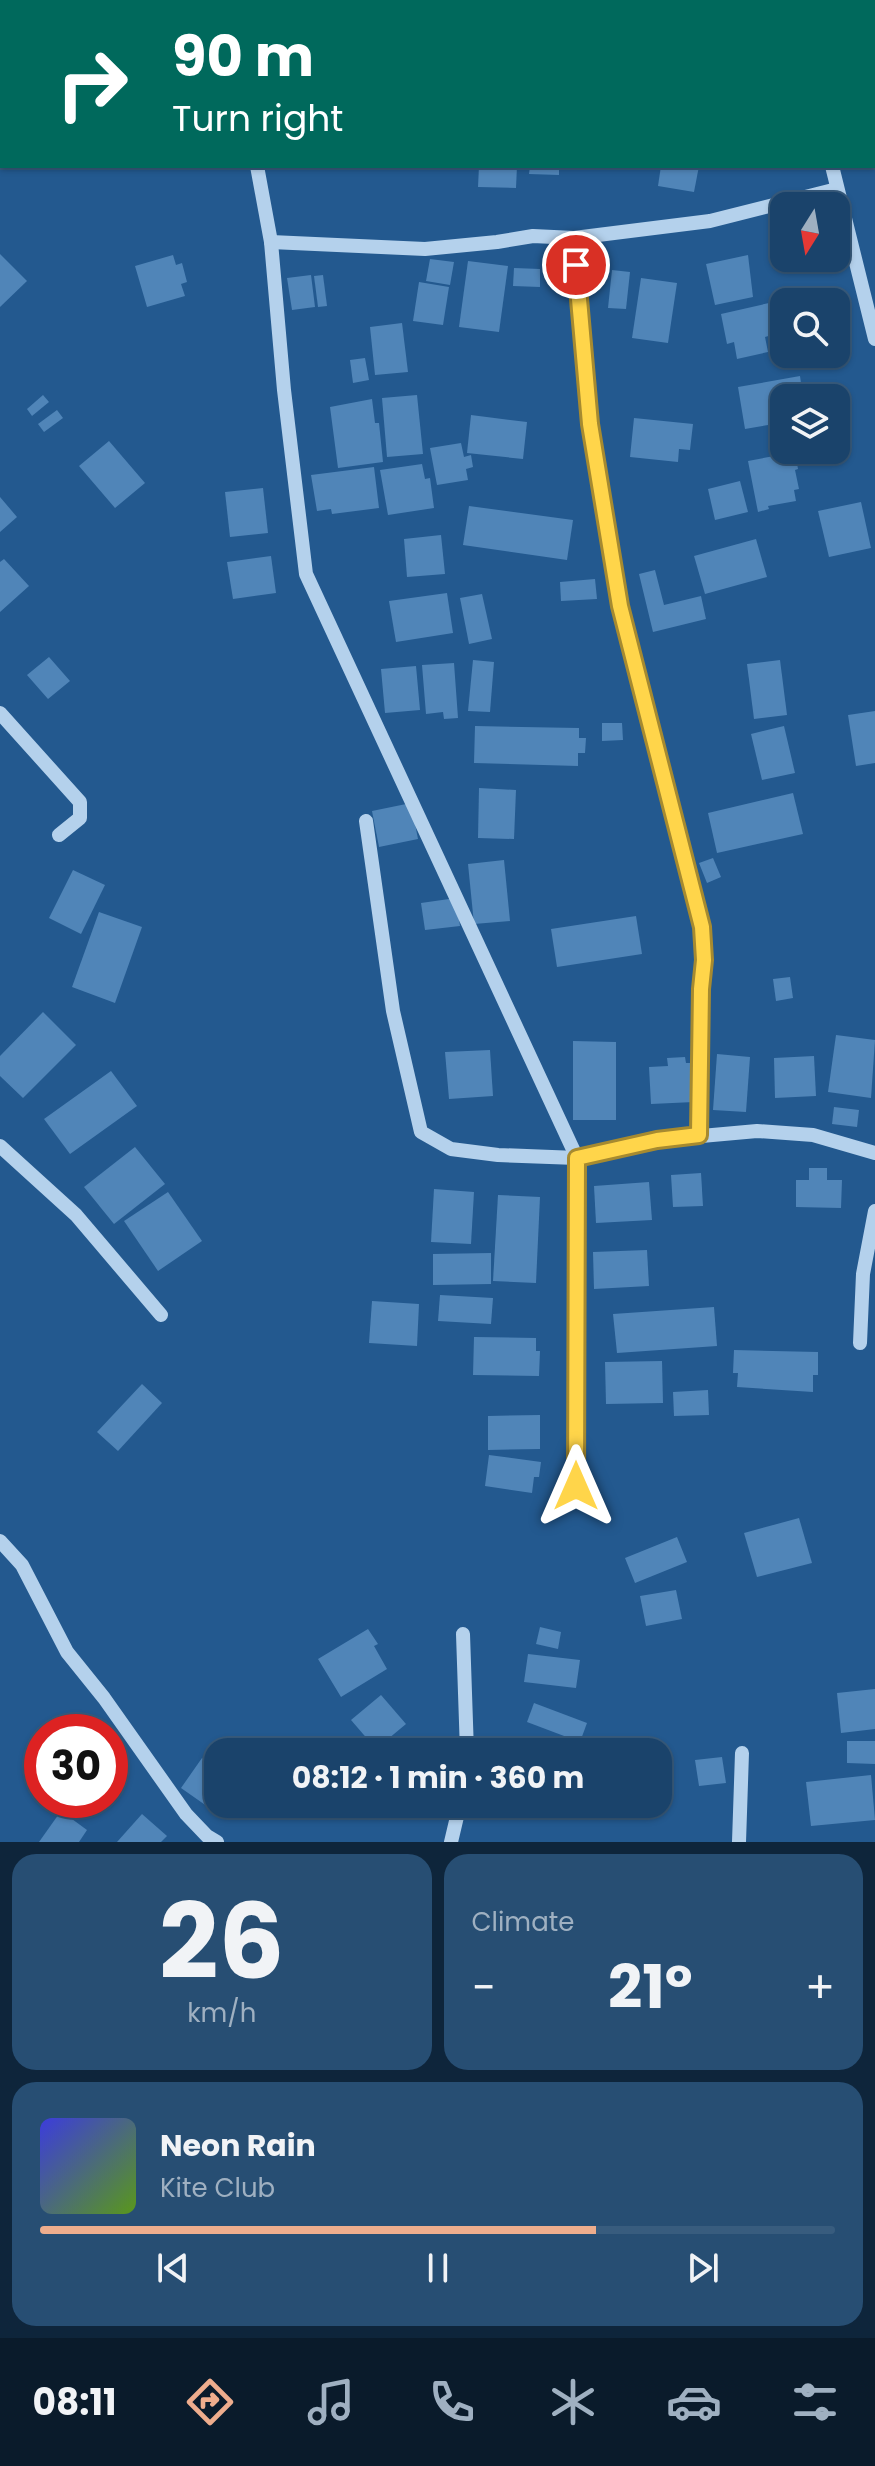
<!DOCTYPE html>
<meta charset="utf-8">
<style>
:root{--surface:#1a436b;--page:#274e73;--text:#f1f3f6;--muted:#9fb0c1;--line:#385c7e;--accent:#eead8d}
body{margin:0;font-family:Poppins,sans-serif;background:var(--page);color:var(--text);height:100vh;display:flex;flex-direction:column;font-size:30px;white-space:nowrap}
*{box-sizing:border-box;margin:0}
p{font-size:26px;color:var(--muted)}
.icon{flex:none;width:44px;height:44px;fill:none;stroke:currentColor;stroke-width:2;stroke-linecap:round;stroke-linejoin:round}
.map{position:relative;height:1842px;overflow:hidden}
.side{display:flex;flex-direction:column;gap:12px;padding:12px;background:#0e253b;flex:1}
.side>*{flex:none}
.hud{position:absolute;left:0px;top:0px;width:876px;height:168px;box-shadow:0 2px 6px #0004,0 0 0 2px var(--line);background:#00695c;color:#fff;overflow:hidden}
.needle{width:52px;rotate:191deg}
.tools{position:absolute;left:770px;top:192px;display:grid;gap:16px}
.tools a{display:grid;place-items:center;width:80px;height:80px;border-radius:16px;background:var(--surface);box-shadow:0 2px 6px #0004,0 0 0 2px var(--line);font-size:40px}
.speed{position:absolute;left:24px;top:1714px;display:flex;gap:16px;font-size:40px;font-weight:700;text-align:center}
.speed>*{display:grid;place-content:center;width:104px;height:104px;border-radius:50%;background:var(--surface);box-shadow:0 2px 6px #0004,0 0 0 2px var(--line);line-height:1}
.speed .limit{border:12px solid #d22;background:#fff;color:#111}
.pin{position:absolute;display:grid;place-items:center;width:68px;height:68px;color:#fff;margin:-34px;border:4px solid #fff;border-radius:50%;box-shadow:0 2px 8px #0007}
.me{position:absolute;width:88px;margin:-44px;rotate:0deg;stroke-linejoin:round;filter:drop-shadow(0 0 6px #0008)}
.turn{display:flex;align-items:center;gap:28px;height:168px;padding:0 40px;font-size:36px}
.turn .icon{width:104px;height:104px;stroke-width:2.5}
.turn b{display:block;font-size:56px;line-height:68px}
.big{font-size:60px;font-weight:700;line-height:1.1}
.side .tile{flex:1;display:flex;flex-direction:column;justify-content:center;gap:12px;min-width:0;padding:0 28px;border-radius:24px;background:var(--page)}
.side .dial{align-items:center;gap:0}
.dial b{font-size:104px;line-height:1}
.song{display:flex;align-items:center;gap:24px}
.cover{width:96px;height:96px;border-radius:12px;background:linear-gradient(135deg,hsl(240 70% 55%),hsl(90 70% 35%))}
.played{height:8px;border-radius:4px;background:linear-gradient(90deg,var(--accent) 70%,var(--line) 70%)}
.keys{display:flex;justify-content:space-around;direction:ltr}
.heat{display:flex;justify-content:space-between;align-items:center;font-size:44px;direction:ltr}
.side .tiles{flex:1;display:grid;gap:12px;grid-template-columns:1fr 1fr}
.tile:last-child{grid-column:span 2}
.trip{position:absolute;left:204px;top:1738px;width:468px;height:80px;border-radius:24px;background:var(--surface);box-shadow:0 2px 6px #0004,0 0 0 2px var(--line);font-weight:700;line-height:80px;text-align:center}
.menu{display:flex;height:128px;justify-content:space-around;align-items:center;background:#0a1b2b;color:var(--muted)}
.menu .icon{width:56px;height:56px}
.menu .active{color:var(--accent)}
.menu b{font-size:36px;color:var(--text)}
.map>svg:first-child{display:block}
.building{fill:#5085b8}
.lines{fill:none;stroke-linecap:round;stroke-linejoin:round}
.minor{stroke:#b4d1ec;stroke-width:14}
.route-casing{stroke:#a68a30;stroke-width:20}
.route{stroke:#ffd54a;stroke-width:14}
</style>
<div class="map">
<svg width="875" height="1842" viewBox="0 0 875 1842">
<rect width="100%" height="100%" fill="#23598f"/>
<!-- building -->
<g class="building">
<path d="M479 166H517L516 188 478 187Z"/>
<path d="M530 166H559V175L529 174Z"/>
<path d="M661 166H699L694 192 658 186Z"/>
<path d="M0 254 27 281 0 307Z"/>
<path d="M173 255 176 265 182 263 187 282 181 284 185 296 147 307 135 266Z"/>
<path d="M748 255 753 297 715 305 706 264Z"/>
<path d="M430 259 454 262 450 285 426 281Z"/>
<path d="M468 261 508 266 499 332 459 327Z"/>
<path d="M514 268 540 269V287L513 286Z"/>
<path d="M612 270 630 272 626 309 608 308Z"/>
<path d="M311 275 315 307 292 310 287 278Z"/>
<path d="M323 275 327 306 318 307 314 276Z"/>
<path d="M641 278 677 283 668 343 632 338Z"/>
<path d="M419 282 449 287 443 325 413 321Z"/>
<path d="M769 303 775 334 765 337 768 352 737 359 734 342 727 344 721 314Z"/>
<path d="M402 323 408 372 375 375 370 327Z"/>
<path d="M796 354H834L835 359 796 363Z"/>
<path d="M365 358 369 380 353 383 350 360Z"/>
<path d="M800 376 802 390 808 389 810 398H784V427L769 429 768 425 745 429 738 387Z"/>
<path d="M43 395 49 402 32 416 27 409Z"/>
<path d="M417 395 423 454 387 457 382 398Z"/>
<path d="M372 399 375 423H379L383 462 338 468 330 407Z"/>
<path d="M57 410 63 418 44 432 38 424Z"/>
<path d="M471 415 527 422 523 459 467 453Z"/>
<path d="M634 418 693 424 690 450 679 449 678 462 630 457Z"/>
<path d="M109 441 145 483 115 508 79 466Z"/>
<path d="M461 443 464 457 471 455 473 467 466 469 468 480 437 485 430 448Z"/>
<path d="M795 452 798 469 795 470 799 489 794 490 796 501 768 506 769 509 758 512 748 461Z"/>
<path d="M422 464 425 479 430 478 434 508 388 515 380 470Z"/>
<path d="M374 467 379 508 332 514 331 509 317 511 311 475Z"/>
<path d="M740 481 748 512 715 520 708 489Z"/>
<path d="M263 488 268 533 230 537 225 492Z"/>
<path d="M0 497 17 517 0 532Z"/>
<path d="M861 502 871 548 829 557 818 511Z"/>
<path d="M469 506 573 520 567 560 463 545Z"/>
<path d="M441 535 445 574 407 577 404 539Z"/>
<path d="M756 539 767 577 705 594 694 556Z"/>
<path d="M271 556 276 593 233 599 227 562Z"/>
<path d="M4 559 29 586 0 612V562Z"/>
<path d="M655 570 664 605 701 596 706 619 653 632 639 574Z"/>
<path d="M595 579 597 599 561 601 560 582Z"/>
<path d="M447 593 453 633 396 642 389 601Z"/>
<path d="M482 594 492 639 469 644 460 598Z"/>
<path d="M49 657 70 681 48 699 27 675Z"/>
<path d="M473 660 494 662 490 712 468 711Z"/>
<path d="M780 660 787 715 754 719 747 664Z"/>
<path d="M454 663 458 718 444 719 443 712 426 714 422 665Z"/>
<path d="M416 666 420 710 385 713 381 669Z"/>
<path d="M875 711V763L856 766 848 715Z"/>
<path d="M602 723H622L623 740 602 741Z"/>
<path d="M475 726 579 728V738H586L585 753H578V766L474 763Z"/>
<path d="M784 726 795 773 762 780 751 734Z"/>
<path d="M479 788 516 790 514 839 478 838Z"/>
<path d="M793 793 803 834 717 853 708 813Z"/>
<path d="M411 803 418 839 379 847 372 811Z"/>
<path d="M713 858 721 877 707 883 699 863Z"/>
<path d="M504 860 510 921 474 924 468 864Z"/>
<path d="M73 870 105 885 81 934 49 918Z"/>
<path d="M456 898 460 926 425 930 421 903Z"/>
<path d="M99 912 142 927 115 1003 72 987Z"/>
<path d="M636 916 642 954 557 967 551 929Z"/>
<path d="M790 977 793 998 776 1001 773 979Z"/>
<path d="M43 1012 76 1045 23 1098 0 1076V1056Z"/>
<path d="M836 1035 875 1040 871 1098 828 1092Z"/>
<path d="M573 1041 616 1042V1120H573Z"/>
<path d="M490 1050 493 1096 449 1099 445 1052Z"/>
<path d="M717 1054 750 1057 746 1112 713 1110Z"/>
<path d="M814 1056 816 1096 775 1098 774 1058Z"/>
<path d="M685 1057 686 1063H693L694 1102 651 1104 649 1067 668 1066 667 1058Z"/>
<path d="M111 1071 137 1106 70 1154 44 1119Z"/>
<path d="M834 1107 859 1110 857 1127 832 1124Z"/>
<path d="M135 1147 165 1184 114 1224 84 1187Z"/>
<path d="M809 1168H827V1180H842L841 1208 796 1207V1180H809Z"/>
<path d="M701 1173 703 1206 673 1207 671 1175Z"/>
<path d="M649 1182 652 1220 596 1223 594 1186Z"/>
<path d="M434 1189 474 1192 471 1244 431 1242Z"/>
<path d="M168 1192 202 1241 158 1271 124 1221Z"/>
<path d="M498 1195 540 1197 536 1283 493 1281Z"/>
<path d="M647 1250 649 1286 594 1289 593 1252Z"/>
<path d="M491 1253V1284L433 1285V1254Z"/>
<path d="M440 1295 493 1298 491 1324 438 1321Z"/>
<path d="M372 1301 419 1304 417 1346 369 1343Z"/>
<path d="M714 1307 717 1346 617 1353 613 1314Z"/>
<path d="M474 1337 536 1338V1351H540L539 1376 473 1375Z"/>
<path d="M734 1350 818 1352V1375H813V1392L737 1387 738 1373H733Z"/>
<path d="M662 1361 663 1403 606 1404 605 1362Z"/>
<path d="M142 1384 162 1403 118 1451 97 1432Z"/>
<path d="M708 1390 709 1415 674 1416 673 1392Z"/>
<path d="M540 1415V1449L488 1450V1416Z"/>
<path d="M489 1455 541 1462 539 1477H534L532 1493 485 1486Z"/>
<path d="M799 1518 812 1563 757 1577 744 1533Z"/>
<path d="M677 1537 687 1562 635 1583 625 1558Z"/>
<path d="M676 1590 682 1619 646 1626 640 1596Z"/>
<path d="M540 1627 561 1632 558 1649 536 1644Z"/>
<path d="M368 1629 378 1644 374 1646 387 1669 341 1697 318 1659Z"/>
<path d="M528 1654 580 1660 576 1688 524 1682Z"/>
<path d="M875 1689V1729L841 1733 837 1693Z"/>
<path d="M381 1695 406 1724 376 1749 351 1720Z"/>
<path d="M534 1703 587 1723 580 1742 527 1722Z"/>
<path d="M847 1741H875V1764L847 1763Z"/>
<path d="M722 1757 726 1783 699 1786 695 1760Z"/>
<path d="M202 1758 213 1765 208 1771 218 1778V1800L211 1809 181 1788Z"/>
<path d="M871 1775 875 1820 811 1826 806 1782Z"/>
<path d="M600 1804H651L650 1814 599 1808Z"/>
<path d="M61 1811 87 1830 79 1842H39Z"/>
<path d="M142 1814 167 1836 161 1842H117Z"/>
</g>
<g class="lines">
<!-- minor -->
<g class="minor">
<path d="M222 0 223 2"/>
<path d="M794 0 795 2"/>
<path d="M59 2 62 0"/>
<path d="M0 39 2 37"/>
<path d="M257 166 271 242 284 390 306 574 577 1158 576 1486"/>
<path d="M832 166 875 339"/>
<path d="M574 238 590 424 620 606 659 751 702 927 704 960 701 989 699 1135"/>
<path d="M271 242 425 249 497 242 533 236 574 238 710 221 837 189"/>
<path d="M0 713 80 802V818L59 835"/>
<path d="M366 821 393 1011 421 1132 451 1149 498 1155 577 1158 657 1140 757 1131 813 1135 875 1153"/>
<path d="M0 1146 76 1215 161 1315"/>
<path d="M860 1343 863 1274 875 1211"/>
<path d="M0 1541 22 1565 67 1652 104 1698 186 1814 207 1836 217 1842"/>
<path d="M463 1634 467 1752"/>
<path d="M451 1842 460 1804"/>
<path d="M739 1842 742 1753"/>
</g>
</g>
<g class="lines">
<defs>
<path id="route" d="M576 265 590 424 620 606 702 927 704 960 701 989 699 1135 657 1140 577 1158 576 1486"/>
</defs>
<!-- route casing -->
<use href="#route" class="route-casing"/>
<!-- route -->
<use href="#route" class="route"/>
</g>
</svg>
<div class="tools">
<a><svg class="needle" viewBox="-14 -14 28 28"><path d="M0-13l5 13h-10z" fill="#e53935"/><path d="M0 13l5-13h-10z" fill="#9fb0c1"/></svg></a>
<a><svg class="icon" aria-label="search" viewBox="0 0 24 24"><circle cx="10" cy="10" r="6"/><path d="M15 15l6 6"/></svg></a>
<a><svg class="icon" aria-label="layers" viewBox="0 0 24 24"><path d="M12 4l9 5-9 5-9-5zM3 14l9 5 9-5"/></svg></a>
</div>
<div class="speed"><div class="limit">30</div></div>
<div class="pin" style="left:576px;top:265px;background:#d93025"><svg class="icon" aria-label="arrive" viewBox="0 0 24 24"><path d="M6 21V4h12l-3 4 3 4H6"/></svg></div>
<svg class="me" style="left:576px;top:1486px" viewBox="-20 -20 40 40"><path d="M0-17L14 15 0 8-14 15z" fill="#ffd54a" stroke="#fff" stroke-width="4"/></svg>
<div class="trip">08:12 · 1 min · 360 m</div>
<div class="hud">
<div class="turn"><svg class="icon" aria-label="right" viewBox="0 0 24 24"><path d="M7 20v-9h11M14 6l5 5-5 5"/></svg><div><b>90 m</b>Turn right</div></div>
</div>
</div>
<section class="side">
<div class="tiles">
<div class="tile dial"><b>26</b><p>km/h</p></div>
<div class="tile"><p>Climate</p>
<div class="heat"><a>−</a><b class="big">21°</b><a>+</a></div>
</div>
<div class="tile">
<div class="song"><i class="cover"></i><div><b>Neon Rain</b><p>Kite Club</p></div></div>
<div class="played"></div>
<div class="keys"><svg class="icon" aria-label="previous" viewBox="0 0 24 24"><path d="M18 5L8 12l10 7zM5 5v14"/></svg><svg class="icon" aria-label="pause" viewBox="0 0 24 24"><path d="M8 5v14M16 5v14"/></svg><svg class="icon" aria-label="next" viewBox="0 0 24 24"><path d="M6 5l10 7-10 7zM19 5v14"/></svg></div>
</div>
</div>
</section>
<nav class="menu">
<b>08:11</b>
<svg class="icon active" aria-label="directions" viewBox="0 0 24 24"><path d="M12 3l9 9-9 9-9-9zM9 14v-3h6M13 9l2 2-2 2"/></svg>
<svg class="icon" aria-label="music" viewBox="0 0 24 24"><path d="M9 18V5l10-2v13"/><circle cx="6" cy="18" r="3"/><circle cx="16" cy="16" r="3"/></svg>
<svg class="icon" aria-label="phone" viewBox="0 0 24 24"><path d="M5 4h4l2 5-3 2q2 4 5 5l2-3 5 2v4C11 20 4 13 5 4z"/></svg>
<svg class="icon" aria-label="climate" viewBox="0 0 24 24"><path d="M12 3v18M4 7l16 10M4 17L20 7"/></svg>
<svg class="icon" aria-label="car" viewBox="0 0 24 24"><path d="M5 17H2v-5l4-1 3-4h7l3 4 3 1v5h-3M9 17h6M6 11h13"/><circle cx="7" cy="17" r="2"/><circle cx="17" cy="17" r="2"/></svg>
<svg class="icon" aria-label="filters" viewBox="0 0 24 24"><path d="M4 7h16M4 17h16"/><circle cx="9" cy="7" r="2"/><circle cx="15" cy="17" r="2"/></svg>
</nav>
